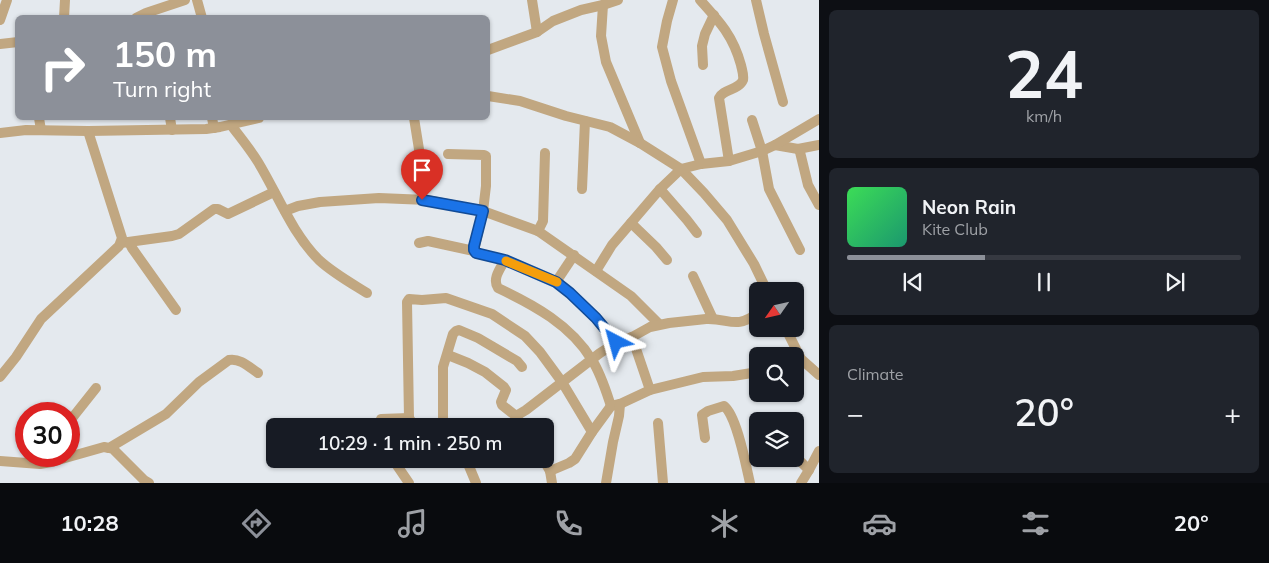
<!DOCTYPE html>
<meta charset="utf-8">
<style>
:root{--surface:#171b24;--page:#20242c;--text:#f1f3f6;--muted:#9ea1a6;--line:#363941;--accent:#8c9099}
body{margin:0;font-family:Mulish,sans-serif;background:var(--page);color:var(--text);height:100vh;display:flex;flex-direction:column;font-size:19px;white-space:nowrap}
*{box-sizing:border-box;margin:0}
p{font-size:16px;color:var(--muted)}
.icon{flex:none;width:28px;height:28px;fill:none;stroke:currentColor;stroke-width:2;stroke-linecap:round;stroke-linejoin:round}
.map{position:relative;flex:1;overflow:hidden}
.sheet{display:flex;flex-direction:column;gap:10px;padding:10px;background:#0d0f14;width:450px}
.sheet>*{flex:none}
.hud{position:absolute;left:15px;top:15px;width:475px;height:105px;border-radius:8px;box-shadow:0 1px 4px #0004;background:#8c9099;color:#fff;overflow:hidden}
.needle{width:32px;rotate:236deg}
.tools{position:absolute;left:749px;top:282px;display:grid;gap:10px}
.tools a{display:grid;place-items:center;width:55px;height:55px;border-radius:8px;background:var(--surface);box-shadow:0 1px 4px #0004;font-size:25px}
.speed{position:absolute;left:15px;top:402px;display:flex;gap:10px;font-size:25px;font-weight:700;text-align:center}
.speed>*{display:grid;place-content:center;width:65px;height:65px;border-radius:50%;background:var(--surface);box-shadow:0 1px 4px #0004;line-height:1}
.speed .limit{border:8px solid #d22;background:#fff;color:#111}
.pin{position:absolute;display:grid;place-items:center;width:42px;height:42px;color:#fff;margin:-51px -21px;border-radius:50% 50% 50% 0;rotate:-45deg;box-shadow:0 0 5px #0007}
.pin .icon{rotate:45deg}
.me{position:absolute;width:55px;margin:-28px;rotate:321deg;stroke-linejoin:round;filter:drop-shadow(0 0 4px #0008)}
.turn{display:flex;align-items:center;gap:18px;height:105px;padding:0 15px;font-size:22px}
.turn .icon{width:65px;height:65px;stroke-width:2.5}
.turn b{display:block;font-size:35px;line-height:42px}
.big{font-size:38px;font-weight:600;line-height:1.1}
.sheet .widget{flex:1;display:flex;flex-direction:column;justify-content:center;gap:8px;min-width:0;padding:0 18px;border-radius:8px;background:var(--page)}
.sheet .dial{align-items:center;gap:0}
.dial b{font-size:65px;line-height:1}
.song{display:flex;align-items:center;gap:15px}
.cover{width:60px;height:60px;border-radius:8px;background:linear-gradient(135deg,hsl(130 70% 55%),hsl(160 70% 35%))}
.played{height:5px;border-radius:2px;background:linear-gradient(90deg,var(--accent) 35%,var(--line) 35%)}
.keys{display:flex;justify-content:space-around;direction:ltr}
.heat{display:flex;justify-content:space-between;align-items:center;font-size:28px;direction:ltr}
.trip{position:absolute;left:266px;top:418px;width:288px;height:50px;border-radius:8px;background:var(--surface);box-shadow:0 1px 4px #0004;font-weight:600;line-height:50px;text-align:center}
.dock{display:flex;height:80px;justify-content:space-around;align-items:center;background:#090b0e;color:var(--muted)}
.dock .icon{width:35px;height:35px}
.dock .on{color:var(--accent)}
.dock b{font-size:22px;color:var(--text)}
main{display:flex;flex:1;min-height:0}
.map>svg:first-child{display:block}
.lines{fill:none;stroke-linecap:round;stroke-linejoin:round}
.minor{stroke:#c1a781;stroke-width:10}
.route-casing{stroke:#114b97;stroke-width:12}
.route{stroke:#1a73e8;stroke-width:9}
.slow{stroke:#f59e0b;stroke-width:9}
</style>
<main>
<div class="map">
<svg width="819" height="483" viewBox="0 0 819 483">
<rect width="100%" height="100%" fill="#e4e9ee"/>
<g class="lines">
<!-- minor -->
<g class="minor">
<path d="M197 0 202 18"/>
<path d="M532 0 537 32"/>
<path d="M673 0 667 21 662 47 671 81 701 164"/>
<path d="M700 0C720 22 733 36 741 65 742 70 744 75 743 80 739 90 723 89 719 98L729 161"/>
<path d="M756 0 764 34 783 102"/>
<path d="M603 5 601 36 606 62 640 143"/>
<path d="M64 18 65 0"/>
<path d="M136 18 146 13 185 0"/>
<path d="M0 20 7 0"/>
<path d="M0 44 18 42"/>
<path d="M488 50 537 32 553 21 581 10 603 5 618 0"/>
<path d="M703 65 702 46 705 34 714 15"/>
<path d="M488 96 520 101 566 116 610 127 640 143 681 169 704 193 727 220 754 264 767 291"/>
<path d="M39 118 41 130"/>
<path d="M170 118 172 130"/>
<path d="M212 118 214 128"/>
<path d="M414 118 422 168V200"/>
<path d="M752 120 762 151 769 189 800 250"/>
<path d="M231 125C240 137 250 149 258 162 278 195 292 233 319 260 333 273 351 283 367 293"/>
<path d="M0 133 26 130 88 131 206 129 220 127 259 118"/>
<path d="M775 145 798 149 800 152 808 185 819 205"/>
<path d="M798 149 819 145"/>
<path d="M448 154 484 155 486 156V186L483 211 474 251 477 253 505 260C500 269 492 279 498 288 534 305 571 325 592 360 601 374 606 391 611 406"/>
<path d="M582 189 585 121"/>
<path d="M660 189 687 220 697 233"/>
<path d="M285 211 298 206 320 202 379 198 427 200 483 211 538 231 631 296 659 324"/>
<path d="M631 223 656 247 667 260"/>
<path d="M538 231 543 221 545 153"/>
<path d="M129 242 132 248 176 310"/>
<path d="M121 243 172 236 179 234 214 209H218L228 214 274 192"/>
<path d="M419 243 428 241 474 251"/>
<path d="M505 260 556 282 570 293 596 318 616 343"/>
<path d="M596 271 612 245 660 189 681 169 701 164 729 161 762 151 775 145 819 119"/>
<path d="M693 276 713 319"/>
<path d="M556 282 574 255"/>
<path d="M786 329 801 359 819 375"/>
<path d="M632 337 650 390"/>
<path d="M448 355 468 363 485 372 504 387 506 390 501 402 502 405 516 416"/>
<path d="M0 377 16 357 41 319 119 246 122 238 88 131"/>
<path d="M381 419 409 418"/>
<path d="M69 422 96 388"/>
<path d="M658 423 663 483"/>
<path d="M430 426 413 424 409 418 407 302 409 299 422 300 446 298 492 314 525 336 540 352 562 382 592 432"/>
<path d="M443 426V367L453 334 456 331 459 330 478 338 517 361 522 367"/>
<path d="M522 426 516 416 526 410 600 353 616 343 632 337 650 327 669 323 706 319C730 318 735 330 758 313"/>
<path d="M705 438 702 415 708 411 724 406C737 416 746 466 750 483"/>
<path d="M109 448 113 449 144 480 149 483"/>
<path d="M795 456 809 470"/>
<path d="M466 459 476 483"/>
<path d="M543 459 550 471 552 483"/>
<path d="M0 461 40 464 51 462 104 447 109 448 166 414 199 382 229 360C240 358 249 367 258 373"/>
<path d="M396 464 409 483"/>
<path d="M550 471 569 463 575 459 592 432 611 406 620 404 650 390 703 377 733 376 758 372"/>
<path d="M606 483 613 442 619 416 620 404"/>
<path d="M801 483 809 470 819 451"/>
</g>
</g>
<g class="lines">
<defs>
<path id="route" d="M422 200 483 211 474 246V250L476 253 505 260 556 282 570 293 596 318 616 342"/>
</defs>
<!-- route casing -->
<use href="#route" class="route-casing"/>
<!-- route -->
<use href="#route" class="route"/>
<!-- slow -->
<path class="slow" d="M506 261 557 282"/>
</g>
</svg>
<div class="tools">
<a><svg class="needle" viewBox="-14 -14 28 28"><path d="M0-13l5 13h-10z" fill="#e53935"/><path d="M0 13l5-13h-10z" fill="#9ea1a6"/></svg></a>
<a><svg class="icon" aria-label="search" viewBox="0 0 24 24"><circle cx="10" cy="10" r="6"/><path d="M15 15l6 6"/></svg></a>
<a><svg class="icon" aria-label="layers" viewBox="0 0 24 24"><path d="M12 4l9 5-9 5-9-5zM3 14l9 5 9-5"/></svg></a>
</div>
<div class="speed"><div class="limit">30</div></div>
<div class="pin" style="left:422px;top:200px;background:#d93025"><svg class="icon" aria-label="arrive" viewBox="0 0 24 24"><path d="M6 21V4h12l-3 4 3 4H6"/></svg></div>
<svg class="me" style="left:616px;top:342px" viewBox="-20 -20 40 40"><path d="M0-17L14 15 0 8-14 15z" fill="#1a73e8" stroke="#fff" stroke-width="4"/></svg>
<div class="trip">10:29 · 1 min · 250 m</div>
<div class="hud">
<div class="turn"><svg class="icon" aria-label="right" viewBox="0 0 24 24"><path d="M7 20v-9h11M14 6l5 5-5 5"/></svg><div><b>150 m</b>Turn right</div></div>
</div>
</div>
<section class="sheet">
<div class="widget dial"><b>24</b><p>km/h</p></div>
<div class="widget">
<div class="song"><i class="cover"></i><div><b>Neon Rain</b><p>Kite Club</p></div></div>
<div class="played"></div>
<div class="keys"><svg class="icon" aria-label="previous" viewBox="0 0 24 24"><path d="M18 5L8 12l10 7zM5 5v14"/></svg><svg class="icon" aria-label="pause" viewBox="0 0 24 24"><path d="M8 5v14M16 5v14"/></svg><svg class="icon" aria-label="next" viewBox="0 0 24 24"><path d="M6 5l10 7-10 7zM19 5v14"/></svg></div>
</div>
<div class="widget"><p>Climate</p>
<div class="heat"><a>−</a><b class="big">20°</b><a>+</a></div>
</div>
</section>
</main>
<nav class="dock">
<b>10:28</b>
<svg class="icon on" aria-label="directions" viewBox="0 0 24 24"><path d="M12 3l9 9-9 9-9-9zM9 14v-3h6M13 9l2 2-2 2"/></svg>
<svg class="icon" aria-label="music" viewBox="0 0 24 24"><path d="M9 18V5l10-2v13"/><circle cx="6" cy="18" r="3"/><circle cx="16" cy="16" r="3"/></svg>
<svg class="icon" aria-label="phone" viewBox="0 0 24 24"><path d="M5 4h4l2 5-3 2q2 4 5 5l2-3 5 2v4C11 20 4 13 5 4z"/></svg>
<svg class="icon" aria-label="climate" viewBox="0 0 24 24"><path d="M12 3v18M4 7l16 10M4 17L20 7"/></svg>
<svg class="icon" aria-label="car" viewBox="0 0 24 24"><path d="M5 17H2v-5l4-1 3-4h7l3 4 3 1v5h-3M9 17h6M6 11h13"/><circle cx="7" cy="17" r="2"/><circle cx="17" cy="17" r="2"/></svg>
<svg class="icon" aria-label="filters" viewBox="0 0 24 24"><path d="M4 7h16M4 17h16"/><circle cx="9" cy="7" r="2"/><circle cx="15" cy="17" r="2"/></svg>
<b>20°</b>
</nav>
